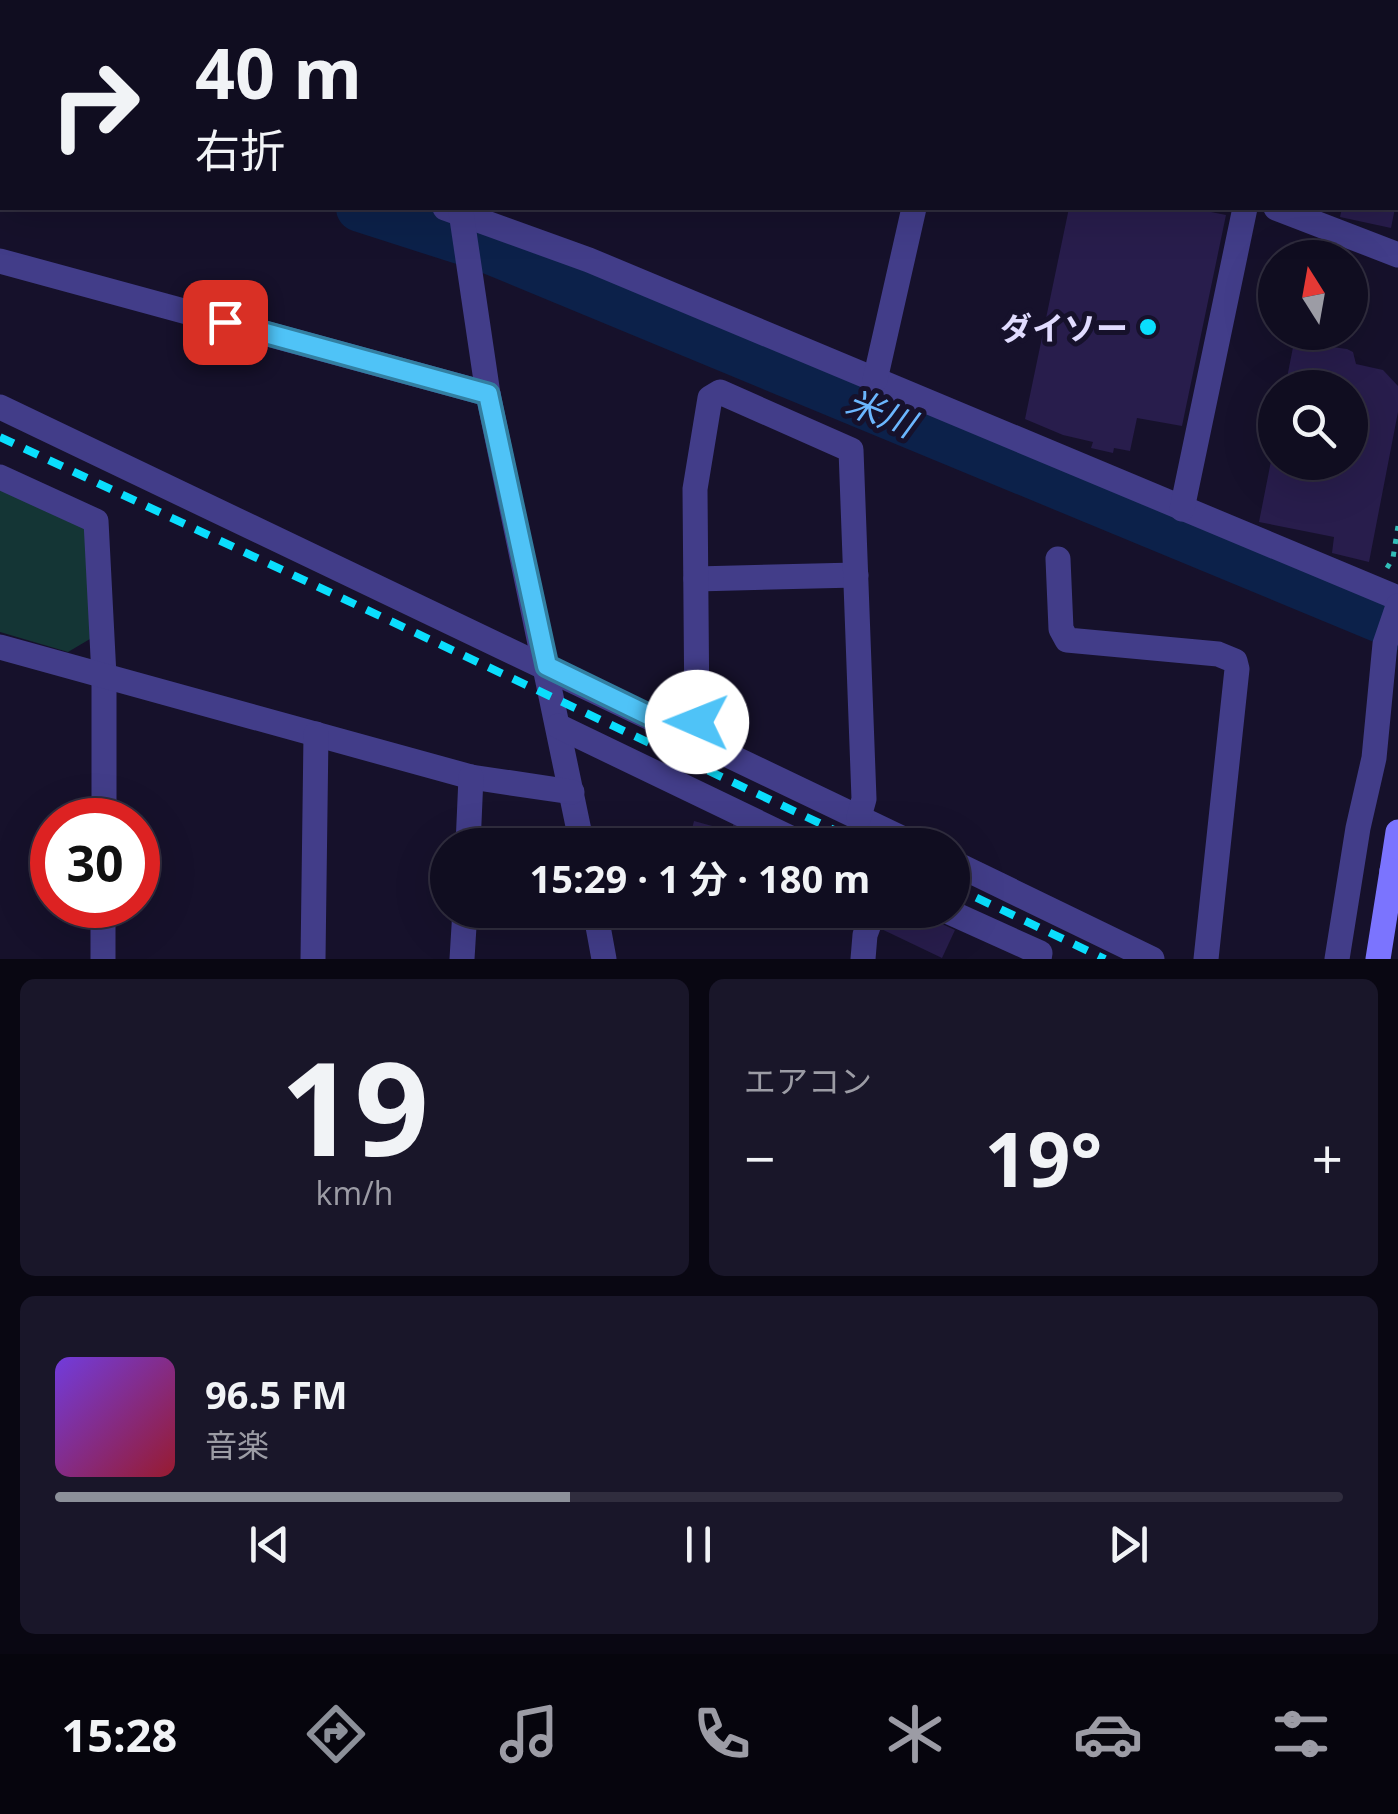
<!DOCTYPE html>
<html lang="ja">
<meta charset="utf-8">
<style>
:root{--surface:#100d20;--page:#191629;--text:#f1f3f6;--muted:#9c9ca5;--line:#302d3e;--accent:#8c9099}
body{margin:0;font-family:"Open Sans","Noto Sans JP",sans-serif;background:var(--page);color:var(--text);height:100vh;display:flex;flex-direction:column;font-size:38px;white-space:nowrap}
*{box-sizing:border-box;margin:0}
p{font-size:32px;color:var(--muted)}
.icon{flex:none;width:55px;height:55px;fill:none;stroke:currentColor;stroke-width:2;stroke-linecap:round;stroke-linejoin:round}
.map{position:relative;height:959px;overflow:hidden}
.panel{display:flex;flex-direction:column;gap:20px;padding:20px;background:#090712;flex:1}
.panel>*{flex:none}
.top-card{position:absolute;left:0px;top:0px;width:1400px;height:210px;box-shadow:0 10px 40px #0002,0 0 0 2px var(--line);background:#100d20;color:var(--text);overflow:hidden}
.needle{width:65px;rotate:349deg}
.controls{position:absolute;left:1258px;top:240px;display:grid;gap:20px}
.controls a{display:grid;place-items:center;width:110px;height:110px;border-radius:50%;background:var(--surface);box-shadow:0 10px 40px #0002,0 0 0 2px var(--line);font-size:50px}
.speed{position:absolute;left:30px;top:798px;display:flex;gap:20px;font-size:50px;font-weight:700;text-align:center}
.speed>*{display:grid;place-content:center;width:130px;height:130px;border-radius:50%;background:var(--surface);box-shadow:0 10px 40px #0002,0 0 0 2px var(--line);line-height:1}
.speed .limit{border:15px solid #d22;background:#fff;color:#111}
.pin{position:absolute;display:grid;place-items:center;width:85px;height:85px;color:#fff;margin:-42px;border-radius:20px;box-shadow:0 5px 15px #0006}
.me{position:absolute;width:110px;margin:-55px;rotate:271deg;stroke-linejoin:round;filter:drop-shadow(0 0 8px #0008)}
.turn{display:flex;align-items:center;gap:35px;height:210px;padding:0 30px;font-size:45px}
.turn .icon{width:130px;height:130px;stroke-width:2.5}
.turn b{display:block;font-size:70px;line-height:85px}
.big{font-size:75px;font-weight:700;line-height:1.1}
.panel .card{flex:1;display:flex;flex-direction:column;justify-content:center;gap:15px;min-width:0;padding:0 35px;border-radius:15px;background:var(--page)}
.panel .dial{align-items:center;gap:0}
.dial b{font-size:130px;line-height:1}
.song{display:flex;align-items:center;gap:30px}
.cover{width:120px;height:120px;border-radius:15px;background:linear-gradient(135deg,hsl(260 70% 55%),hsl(350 70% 35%))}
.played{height:10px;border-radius:5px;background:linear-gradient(90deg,var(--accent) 40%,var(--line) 40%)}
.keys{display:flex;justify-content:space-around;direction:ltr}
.heat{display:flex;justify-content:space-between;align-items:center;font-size:55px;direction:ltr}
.panel .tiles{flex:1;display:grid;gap:20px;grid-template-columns:1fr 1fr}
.card:last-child{grid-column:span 2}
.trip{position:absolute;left:430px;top:828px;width:540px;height:100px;border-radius:50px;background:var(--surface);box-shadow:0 10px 40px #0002,0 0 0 2px var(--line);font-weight:700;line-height:100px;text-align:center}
.tabs{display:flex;height:160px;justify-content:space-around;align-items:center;background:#06050d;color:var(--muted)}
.tabs .icon{width:70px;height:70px}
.tabs .active{color:var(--accent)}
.tabs b{font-size:45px;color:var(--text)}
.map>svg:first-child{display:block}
.green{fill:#143535}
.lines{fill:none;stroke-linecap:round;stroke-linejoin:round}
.river{stroke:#0c214a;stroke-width:48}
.building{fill:#281d4c}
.path{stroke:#32bdb8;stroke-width:5;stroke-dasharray:5 8;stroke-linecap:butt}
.street{stroke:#423d89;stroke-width:25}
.secondary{stroke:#7b74fe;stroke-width:25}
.rail{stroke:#0adefd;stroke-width:8;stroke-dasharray:15 12;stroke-linecap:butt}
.secondary-bridge{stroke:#7b74fe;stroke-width:25}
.route-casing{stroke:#337fa1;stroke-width:25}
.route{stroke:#4fc3f7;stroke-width:18}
.poi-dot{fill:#0adefd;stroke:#16112b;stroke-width:4}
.labels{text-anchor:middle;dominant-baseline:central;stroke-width:10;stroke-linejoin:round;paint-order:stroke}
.poi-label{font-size:32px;font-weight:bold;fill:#e1dcff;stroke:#16112b;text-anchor:end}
.water-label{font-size:35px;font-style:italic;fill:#6bb6fe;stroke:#16112b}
</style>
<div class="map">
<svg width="1398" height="959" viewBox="0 0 1398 959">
<rect width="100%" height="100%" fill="#16112b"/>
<!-- green -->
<path class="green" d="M0 479 94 522 95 636 68 652 0 632Z"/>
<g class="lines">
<!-- river -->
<g class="river">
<path d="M0 105 2 106"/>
<path d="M360 208 485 248 1398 626"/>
</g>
</g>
<!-- building -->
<g class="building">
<path d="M1069 208H1132L1157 212 1158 208H1191L1226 215 1182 426 1137 418 1130 451 1114 448 1113 453 1091 448 1093 442 1063 435 1025 419Z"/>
<path d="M1342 208H1395L1391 228 1340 217Z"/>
<path d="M1296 332H1328L1325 346 1347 349 1353 352 1356 364 1383 370 1398 386V412L1369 562 1332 553 1334 537 1259 522 1273 451 1275 462H1350V388H1285Z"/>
<path d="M735 818 774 841 772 845H728Z"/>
<path d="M694 821 723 829 719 845H688Z"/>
<path d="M814 910H851L844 929 811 915Z"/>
<path d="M880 910H912L955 930 942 958 873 925Z"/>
</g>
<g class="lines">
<!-- path -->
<path class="path" d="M1387 568 1393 558 1398 526"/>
<!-- street -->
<g class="street">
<path d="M784 0 790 2"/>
<path d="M103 2V0"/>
<path d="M959 2V0"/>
<path d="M1287 2V0"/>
<path d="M0 76 2 77"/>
<path d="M445 208 589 260 1398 598"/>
<path d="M1276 208 1398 255"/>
<path d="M461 212 488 394 582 845"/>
<path d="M0 261 488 394"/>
<path d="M875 380 914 208"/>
<path d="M0 407 916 845"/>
<path d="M0 477 96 521 104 676V820"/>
<path d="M1182 509 1245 208"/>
<path d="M1058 559 1061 629 1067 640 1218 654 1235 661 1237 669 1206 959"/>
<path d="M696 579 856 575"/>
<path d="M0 647 471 777 572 792"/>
<path d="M558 726 805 845"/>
<path d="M693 737 697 723 695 489 710 398 720 392 851 450 864 799 859 817"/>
<path d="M468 845 471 777"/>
<path d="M952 862 1152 959"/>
<path d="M595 910 604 959"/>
<path d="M945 910 1040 953 1039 959"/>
<path d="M103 959V905"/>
<path d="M313 959 316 734"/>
<path d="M462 959 465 910"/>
<path d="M863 959 865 935 874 910"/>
<path d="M1337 959 1358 828 1374 758 1385 644 1398 606"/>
</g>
<!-- secondary -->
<path class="secondary" d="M1392 871 1398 832"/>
<!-- rail -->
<g class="rail">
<path d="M0 437 866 845"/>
<path d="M952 886 1105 959"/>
</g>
<!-- secondary-bridge -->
<path class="secondary-bridge" d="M1378 959 1392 871"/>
</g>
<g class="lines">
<defs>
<path id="route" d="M225 322 488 394 547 666 693 737 697 722"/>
</defs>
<!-- route casing -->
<use href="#route" class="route-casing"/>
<!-- route -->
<use href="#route" class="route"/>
</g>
<!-- markers -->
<circle class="poi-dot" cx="1148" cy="327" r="10"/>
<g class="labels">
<!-- poi labels -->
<g class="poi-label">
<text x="1128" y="327">ダイソー</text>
</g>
<!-- water labels -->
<g class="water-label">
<text transform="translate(881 412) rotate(22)">米川</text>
</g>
</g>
</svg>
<div class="controls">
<a><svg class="needle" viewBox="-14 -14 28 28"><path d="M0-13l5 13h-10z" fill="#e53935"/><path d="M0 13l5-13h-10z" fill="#9c9ca5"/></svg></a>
<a><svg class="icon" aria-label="search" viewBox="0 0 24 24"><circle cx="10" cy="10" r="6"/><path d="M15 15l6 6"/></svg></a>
</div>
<div class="speed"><div class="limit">30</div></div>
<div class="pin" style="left:225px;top:322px;background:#d93025"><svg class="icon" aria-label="arrive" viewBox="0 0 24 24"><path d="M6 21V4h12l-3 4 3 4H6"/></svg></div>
<svg class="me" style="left:697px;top:722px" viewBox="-20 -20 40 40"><circle r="19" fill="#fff"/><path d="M0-13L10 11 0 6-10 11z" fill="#4fc3f7"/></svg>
<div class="trip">15:29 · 1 分 · 180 m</div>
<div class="top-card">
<div class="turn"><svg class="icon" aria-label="right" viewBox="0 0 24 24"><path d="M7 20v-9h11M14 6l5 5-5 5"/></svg><div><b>40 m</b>右折</div></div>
</div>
</div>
<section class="panel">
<div class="tiles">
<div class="card dial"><b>19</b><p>km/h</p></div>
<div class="card"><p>エアコン</p>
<div class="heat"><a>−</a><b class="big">19°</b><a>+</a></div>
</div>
<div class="card">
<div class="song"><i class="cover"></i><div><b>96.5 FM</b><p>音楽</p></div></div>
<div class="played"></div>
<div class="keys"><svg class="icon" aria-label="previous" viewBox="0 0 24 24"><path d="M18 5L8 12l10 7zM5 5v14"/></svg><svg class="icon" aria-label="pause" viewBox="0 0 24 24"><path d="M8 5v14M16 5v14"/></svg><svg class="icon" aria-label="next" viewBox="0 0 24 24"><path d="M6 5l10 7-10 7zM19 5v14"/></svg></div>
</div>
</div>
</section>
<nav class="tabs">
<b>15:28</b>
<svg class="icon active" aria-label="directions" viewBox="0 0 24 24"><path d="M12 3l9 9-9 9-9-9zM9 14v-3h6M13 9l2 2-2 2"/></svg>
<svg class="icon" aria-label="music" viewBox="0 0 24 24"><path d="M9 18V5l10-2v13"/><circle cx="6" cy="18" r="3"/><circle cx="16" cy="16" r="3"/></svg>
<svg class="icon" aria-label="phone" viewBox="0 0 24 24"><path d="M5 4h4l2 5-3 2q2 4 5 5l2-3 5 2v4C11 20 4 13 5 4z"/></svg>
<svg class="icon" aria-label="climate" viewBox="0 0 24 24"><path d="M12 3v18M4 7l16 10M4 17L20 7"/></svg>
<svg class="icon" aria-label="car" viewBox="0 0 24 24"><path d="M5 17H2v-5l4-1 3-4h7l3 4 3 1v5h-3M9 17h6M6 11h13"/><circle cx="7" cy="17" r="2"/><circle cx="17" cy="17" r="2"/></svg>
<svg class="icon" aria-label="filters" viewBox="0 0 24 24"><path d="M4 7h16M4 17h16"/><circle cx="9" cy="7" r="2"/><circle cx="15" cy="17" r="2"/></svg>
</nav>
